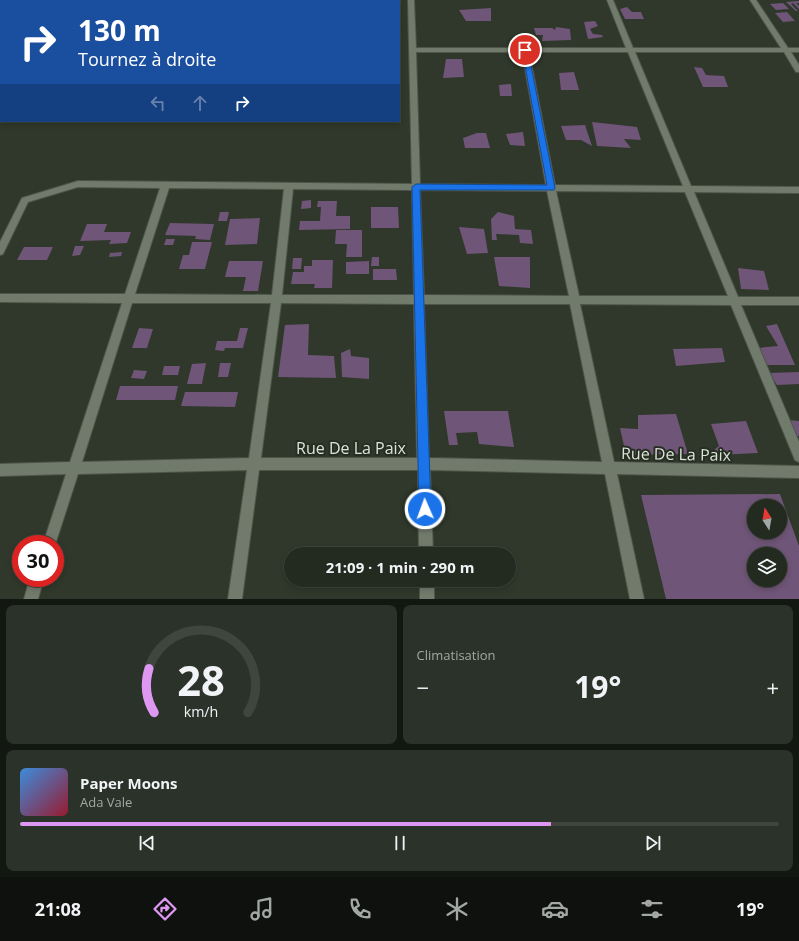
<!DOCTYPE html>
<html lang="fr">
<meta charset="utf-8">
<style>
:root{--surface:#232a20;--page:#2b3229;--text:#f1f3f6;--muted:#a3a7a5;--line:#40463e;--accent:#de98f2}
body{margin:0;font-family:"Open Sans",sans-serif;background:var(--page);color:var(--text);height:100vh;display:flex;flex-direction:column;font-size:15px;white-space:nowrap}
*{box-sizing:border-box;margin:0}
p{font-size:13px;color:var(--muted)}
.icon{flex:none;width:22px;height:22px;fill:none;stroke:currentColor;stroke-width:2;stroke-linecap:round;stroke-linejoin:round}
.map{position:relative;height:599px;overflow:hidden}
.sheet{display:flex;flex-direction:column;gap:6px;padding:6px;background:#131712;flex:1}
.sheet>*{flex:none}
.top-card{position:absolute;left:0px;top:0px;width:400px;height:122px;box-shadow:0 2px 6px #0003,0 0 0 1px var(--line);background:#1a4fa0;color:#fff;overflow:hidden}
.needle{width:26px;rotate:349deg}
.tools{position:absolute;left:747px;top:499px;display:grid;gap:8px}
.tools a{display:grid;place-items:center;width:40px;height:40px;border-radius:50%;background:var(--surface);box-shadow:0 2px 6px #0003,0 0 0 1px var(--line);font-size:20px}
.speed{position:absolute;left:12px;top:535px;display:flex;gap:8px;font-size:20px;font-weight:700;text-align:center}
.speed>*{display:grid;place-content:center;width:52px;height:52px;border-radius:50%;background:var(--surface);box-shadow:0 2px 6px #0003,0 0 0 1px var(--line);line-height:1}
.speed .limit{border:6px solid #d22;background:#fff;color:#111}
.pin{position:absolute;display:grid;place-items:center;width:34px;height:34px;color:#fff;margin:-17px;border:2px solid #fff;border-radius:50%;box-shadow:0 1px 4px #0007}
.me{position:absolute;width:44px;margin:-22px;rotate:358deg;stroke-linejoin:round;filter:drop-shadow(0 0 3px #0008)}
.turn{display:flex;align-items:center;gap:14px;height:84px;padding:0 12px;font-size:18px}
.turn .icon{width:52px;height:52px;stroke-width:2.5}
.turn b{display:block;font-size:28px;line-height:34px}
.lanes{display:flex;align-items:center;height:38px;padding:0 12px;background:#0003;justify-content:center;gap:20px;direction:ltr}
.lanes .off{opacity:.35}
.big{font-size:30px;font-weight:700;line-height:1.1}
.sheet .widget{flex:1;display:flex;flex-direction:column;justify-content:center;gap:6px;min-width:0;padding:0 14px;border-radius:8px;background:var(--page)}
.sheet .dial{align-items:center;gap:0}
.dial svg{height:104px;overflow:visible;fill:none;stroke:var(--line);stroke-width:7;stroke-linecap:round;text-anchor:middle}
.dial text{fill:var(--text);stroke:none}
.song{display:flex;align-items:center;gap:12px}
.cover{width:48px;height:48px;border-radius:6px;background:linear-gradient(135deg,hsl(210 70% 55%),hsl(350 70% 35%))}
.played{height:4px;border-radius:2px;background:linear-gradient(90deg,var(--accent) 70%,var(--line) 70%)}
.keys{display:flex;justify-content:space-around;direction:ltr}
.heat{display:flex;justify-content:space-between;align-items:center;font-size:22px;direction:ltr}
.sheet .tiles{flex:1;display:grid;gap:6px;grid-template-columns:1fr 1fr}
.widget:last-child{grid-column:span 2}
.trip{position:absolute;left:284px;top:547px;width:232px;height:40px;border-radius:20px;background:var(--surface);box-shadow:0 2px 6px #0003,0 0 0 1px var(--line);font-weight:700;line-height:40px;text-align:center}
.dock{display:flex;height:64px;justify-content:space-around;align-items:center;background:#0e110d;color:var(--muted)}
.dock .icon{width:28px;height:28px}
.dock .active{color:var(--accent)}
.dock b{font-size:18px;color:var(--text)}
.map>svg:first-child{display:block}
.building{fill:#6f5577;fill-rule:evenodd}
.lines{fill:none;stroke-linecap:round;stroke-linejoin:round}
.minor-casing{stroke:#4e564a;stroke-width:2}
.minor{fill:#717b6c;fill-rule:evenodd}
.route{fill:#1a73e8;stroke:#114b97}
.labels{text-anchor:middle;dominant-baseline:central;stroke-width:4;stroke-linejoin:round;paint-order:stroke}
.near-street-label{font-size:16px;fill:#dce2d9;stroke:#252e21}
</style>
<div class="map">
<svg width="799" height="599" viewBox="0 0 799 599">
<rect width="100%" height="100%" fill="#2f382a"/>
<!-- building -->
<g class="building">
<path d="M799 1V3H796L799 6V9L793 3 791 4 798 11H796L786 2Z"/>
<path d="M783 3 789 9 776 10 770 4Z"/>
<path d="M627 7 632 12H641L644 19H625L620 9Z"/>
<path d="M491 8V21H466L459 10Z"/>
<path d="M787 12 795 21 783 22 775 13Z"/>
<path d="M595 21 598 26 590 29 593 34 602 35 603 37 588 39 584 22Z"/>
<path d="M556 27 570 29 571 40 542 41 543 35H536L534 28H552L555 30Z"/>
<path d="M446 59H462L464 77 443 78Z"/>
<path d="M694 67 702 68 706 75 724 76 728 87H703Z"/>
<path d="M574 72 579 90H561L559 73Z"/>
<path d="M511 84 512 96H500L499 85Z"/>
<path d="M592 122 637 127 641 140 624 139 631 148 597 146Z"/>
<path d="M585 125 592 146 581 140H566L561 126Z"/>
<path d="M523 132 525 146 510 145 506 134Z"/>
<path d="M477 133H486L490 148H465L463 138Z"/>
<path d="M311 200V208L301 209 302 201Z"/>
<path d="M318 201H337L336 216H350V229L299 230 300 221H320L321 207H317Z"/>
<path d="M371 207H398L399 228H371Z"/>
<path d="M220 212H229L227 221H218Z"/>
<path d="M498 212 514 216 515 229 531 230 533 244 520 243 519 235 496 234 497 240H492L491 219Z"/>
<path d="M260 218 257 244 225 245 230 219Z"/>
<path d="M170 223 214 224 210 240 195 239 196 236 165 235Z"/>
<path d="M87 224H107L104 232H131L127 243 109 244 111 240 80 241Z"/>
<path d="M459 227 484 229 488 253 467 254Z"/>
<path d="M336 230H362V257H346L347 244H335Z"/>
<path d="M166 239H175L173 245H164Z"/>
<path d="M192 242H212L205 269H179L183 255H189Z"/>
<path d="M75 246H84L80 255 72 256Z"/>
<path d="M24 247H53L47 260H17Z"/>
<path d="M122 252 121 256 109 257 110 253Z"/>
<path d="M372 257H379V266H371Z"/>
<path d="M494 257H530V288L499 286Z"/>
<path d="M293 258H302L301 269H292Z"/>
<path d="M312 260H333L332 288H314L315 284H291L293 272H304V266H312Z"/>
<path d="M229 261H263L258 291H243L246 277H225Z"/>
<path d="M369 261V274H346V262Z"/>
<path d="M738 268 764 271 769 290 741 289Z"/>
<path d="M373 269H396L397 280H373Z"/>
<path d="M309 324 308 355 334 356 336 378 278 377 285 325Z"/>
<path d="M777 324 795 365H766L758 348 778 346 766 326Z"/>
<path d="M139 328 153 329 147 348H132Z"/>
<path d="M240 328H248L243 348H225L224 351 215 350 217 341H237Z"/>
<path d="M722 348 725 362 676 366 673 349Z"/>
<path d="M350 349 351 356 369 358V379L342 377 341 353Z"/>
<path d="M206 363 202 384H187L192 364Z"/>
<path d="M220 363H231L228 377H218Z"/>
<path d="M164 366H180L178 375H162Z"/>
<path d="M134 370 147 371 144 379 131 378Z"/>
<path d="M799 372V384L777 385 769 373Z"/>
<path d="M120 386H178L175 400H116Z"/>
<path d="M185 392H238L235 407 181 406Z"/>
<path d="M444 411H508L514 447 479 444 477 432 456 433 458 445H449Z"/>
<path d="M676 414 688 454 626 455 620 428 638 429V415Z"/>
<path d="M788 420 799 421V436L795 437Z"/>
<path d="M746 421 758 453 718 455 715 449 719 446 711 424Z"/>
<path d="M780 494 799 546V599H666L641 495ZM754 506H780V532H754ZM754 554H780V580H754Z"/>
</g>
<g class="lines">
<defs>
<g id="minor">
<path d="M408 0H414L416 48H626L607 0H613L633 48H781L750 0H756L788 48H799V52H791L799 65V72H796L784 52H635L691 186 799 187V193L694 192 738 297H799V305H741L799 442V462L795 460 731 305 580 304 614 462 799 466V478L617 474 644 599H630L605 474 430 470 433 554H419L418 470H259L242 599H228L247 470 78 474 55 545 43 544 66 474 0 476V464L70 462 122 303 0 302V294H125L160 188 78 187 28 202 3 254 0 255V242L22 198 78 181 412 184ZM416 52H522L546 185 420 184ZM529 52H628L683 186 555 185ZM169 188 284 189 272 295 135 294ZM293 189 412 190 414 295H282ZM420 190 547 191 569 296 424 295ZM556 191 685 192 728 296H579ZM132 303H271L249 458 82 462ZM281 303 414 304 417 458H261ZM424 304H570L602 462 429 458Z"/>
<path d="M30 578H44L38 599H24Z"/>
<rect x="420" y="580" width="14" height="19"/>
</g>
</defs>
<!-- minor casing -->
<use href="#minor" class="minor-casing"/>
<!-- minor -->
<use href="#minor" class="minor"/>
</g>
<!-- route -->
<path class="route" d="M525 48 528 50 555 188 554 190H420L431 509 429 513 425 514 421 513 419 509 412 187 416 184 547 185 522 50Z"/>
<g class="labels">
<!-- near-street labels -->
<g class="near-street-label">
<text x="351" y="448">Rue De La Paix</text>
<text transform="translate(676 454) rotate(1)">Rue De La Paix</text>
</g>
</g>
</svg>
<div class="tools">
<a><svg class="needle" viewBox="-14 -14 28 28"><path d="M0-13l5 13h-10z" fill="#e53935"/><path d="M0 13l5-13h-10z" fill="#a3a7a5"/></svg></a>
<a><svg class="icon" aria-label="layers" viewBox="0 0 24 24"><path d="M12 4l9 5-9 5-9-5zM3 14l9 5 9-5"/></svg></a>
</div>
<div class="speed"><div class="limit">30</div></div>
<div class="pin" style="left:525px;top:50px;background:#d93025"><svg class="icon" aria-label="arrive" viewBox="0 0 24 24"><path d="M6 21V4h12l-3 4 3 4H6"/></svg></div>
<svg class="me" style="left:425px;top:509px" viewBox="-20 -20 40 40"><circle r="17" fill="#1a73e8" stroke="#fff" stroke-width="3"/><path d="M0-11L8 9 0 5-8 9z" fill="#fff"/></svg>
<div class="trip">21:09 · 1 min · 290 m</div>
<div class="top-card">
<div class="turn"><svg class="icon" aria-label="right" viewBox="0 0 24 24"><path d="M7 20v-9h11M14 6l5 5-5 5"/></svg><div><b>130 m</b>Tournez à droite</div></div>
<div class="lanes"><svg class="icon off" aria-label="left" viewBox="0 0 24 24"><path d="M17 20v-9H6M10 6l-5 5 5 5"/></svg><svg class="icon off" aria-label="ahead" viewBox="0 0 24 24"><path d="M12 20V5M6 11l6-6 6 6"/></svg><svg class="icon" aria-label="right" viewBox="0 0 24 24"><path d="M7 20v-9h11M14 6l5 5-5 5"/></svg></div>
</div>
</div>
<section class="sheet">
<div class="tiles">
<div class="widget dial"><svg viewBox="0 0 100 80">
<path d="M14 69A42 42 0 1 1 86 69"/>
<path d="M14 69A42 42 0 0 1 10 35" stroke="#de98f2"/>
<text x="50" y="56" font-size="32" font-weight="700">28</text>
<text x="50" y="72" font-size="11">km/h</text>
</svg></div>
<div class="widget"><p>Climatisation</p>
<div class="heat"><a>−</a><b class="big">19°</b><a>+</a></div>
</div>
<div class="widget">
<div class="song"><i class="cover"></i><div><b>Paper Moons</b><p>Ada Vale</p></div></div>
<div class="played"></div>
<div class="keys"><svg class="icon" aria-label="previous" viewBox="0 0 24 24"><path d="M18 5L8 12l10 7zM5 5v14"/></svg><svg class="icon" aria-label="pause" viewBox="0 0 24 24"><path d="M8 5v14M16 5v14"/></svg><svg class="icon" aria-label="next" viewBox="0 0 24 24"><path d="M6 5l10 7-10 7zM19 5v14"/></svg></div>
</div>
</div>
</section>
<nav class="dock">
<b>21:08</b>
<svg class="icon active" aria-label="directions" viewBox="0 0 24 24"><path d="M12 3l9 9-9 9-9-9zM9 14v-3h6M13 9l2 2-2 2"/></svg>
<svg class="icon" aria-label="music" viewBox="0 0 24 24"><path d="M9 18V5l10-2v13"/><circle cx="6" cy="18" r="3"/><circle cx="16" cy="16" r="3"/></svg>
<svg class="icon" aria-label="phone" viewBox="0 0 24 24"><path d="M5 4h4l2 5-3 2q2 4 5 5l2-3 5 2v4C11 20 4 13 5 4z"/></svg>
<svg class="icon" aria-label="climate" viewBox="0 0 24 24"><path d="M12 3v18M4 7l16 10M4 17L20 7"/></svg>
<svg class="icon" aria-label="car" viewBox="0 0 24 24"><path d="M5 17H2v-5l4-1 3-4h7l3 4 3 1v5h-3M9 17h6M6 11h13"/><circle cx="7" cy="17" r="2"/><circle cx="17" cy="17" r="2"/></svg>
<svg class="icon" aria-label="filters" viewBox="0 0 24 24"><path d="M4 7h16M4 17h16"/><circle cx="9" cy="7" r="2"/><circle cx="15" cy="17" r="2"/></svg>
<b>19°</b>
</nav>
